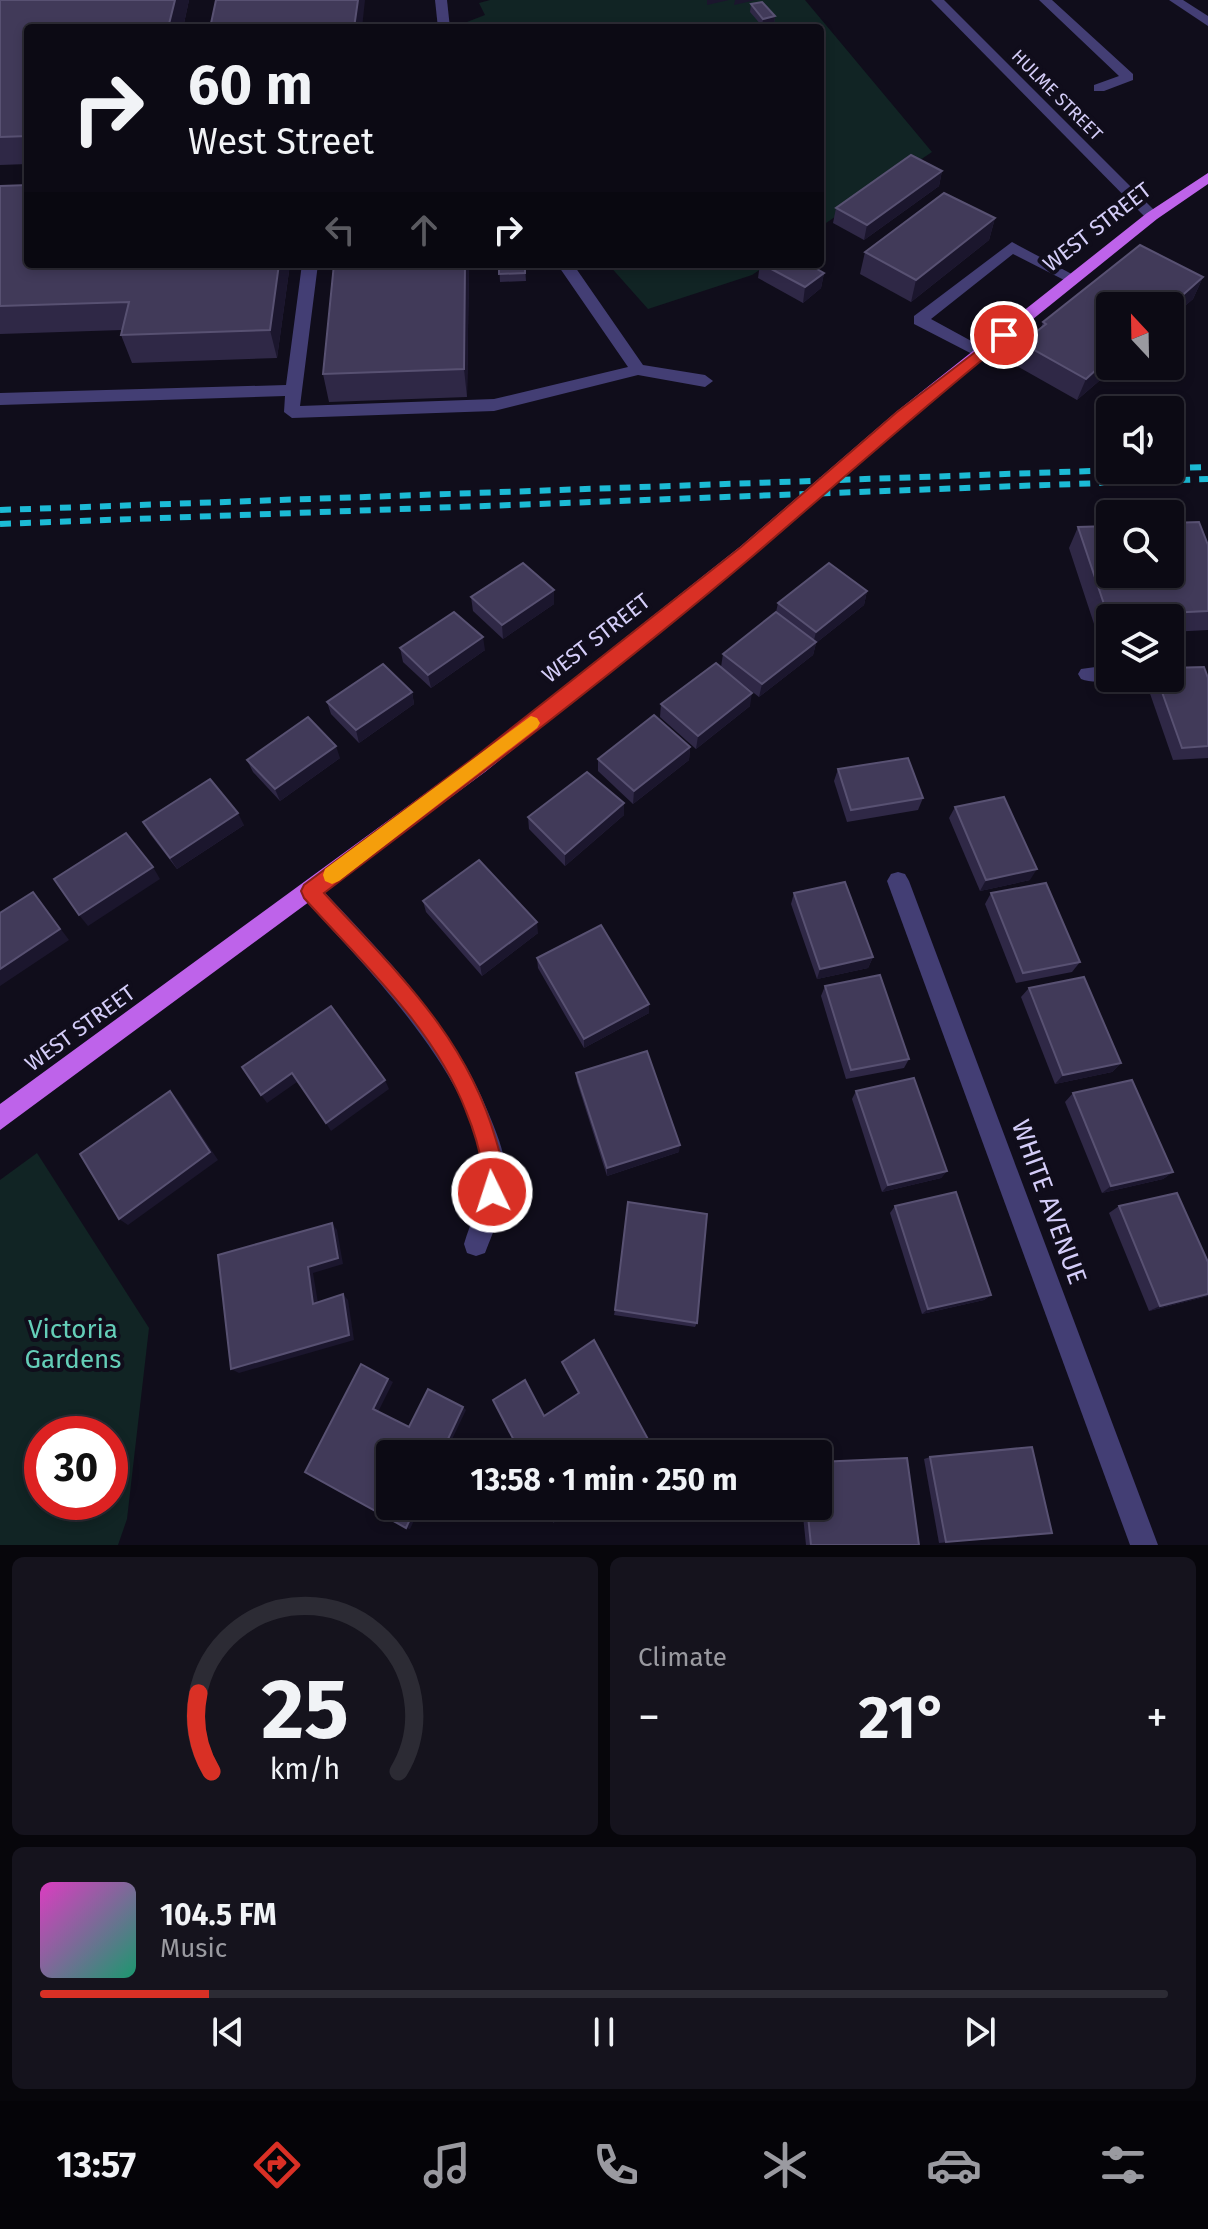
<!DOCTYPE html>
<meta charset="utf-8">
<style>
:root{--surface:#0c0a14;--page:#15131d;--text:#f1f3f6;--muted:#9a9aa0;--line:#2c2b34;--accent:#d93025}
body{margin:0;font-family:"Fira Sans",sans-serif;background:var(--page);color:var(--text);height:100vh;display:flex;flex-direction:column;font-size:30px;white-space:nowrap}
*{box-sizing:border-box;margin:0}
p{font-size:26px;color:var(--muted)}
.icon{flex:none;width:44px;height:44px;fill:none;stroke:currentColor;stroke-width:2;stroke-linecap:round;stroke-linejoin:round}
.map{position:relative;height:1545px;overflow:hidden}
.side{display:flex;flex-direction:column;gap:12px;padding:12px;background:#07060b;flex:1}
.side>*{flex:none}
.top-card{position:absolute;left:24px;top:24px;width:800px;height:244px;border-radius:8px;box-shadow:0 4px 12px #0003,0 0 0 2px var(--line);background:#0c0a14;color:var(--text);overflow:hidden}
.needle{width:52px;rotate:338deg}
.buttons{position:absolute;left:1096px;top:292px;display:grid;gap:16px}
.buttons a{display:grid;place-items:center;width:88px;height:88px;border-radius:8px;background:var(--surface);box-shadow:0 4px 12px #0003,0 0 0 2px var(--line);font-size:40px}
.speed{position:absolute;left:24px;top:1416px;display:flex;gap:16px;font-size:40px;font-weight:700;text-align:center}
.speed>*{display:grid;place-content:center;width:104px;height:104px;border-radius:50%;background:var(--surface);box-shadow:0 4px 12px #0003,0 0 0 2px var(--line);line-height:1}
.speed .limit{border:12px solid #d22;background:#fff;color:#111}
.pin{position:absolute;display:grid;place-items:center;width:68px;height:68px;color:#fff;margin:-34px;border:4px solid #fff;border-radius:50%;box-shadow:0 2px 8px #0007}
.me{position:absolute;width:88px;margin:-44px;rotate:356deg;stroke-linejoin:round;filter:drop-shadow(0 0 6px #0008)}
.turn{display:flex;align-items:center;gap:28px;height:168px;padding:0 32px;font-size:36px}
.turn .icon{width:104px;height:104px;stroke-width:2.5}
.turn b{display:block;font-size:56px;line-height:68px}
.lanes{display:flex;align-items:center;height:76px;padding:0 32px;background:#0003;justify-content:center;gap:40px;direction:ltr}
.lanes .off{opacity:.35}
.big{font-size:60px;font-weight:700;line-height:1.1}
.side .card{flex:1;display:flex;flex-direction:column;justify-content:center;gap:12px;min-width:0;padding:0 28px;border-radius:12px;background:var(--page)}
.side .dial{align-items:center;gap:0}
.dial svg{height:208px;overflow:visible;fill:none;stroke:var(--line);stroke-width:7;stroke-linecap:round;text-anchor:middle}
.dial text{fill:var(--text);stroke:none}
.song{display:flex;align-items:center;gap:24px}
.cover{width:96px;height:96px;border-radius:12px;background:linear-gradient(135deg,hsl(310 70% 55%),hsl(160 70% 35%))}
.played{height:8px;border-radius:4px;background:linear-gradient(90deg,var(--accent) 15%,var(--line) 15%)}
.keys{display:flex;justify-content:space-around;direction:ltr}
.heat{display:flex;justify-content:space-between;align-items:center;font-size:44px;direction:ltr}
.side .tiles{flex:1;display:grid;gap:12px;grid-template-columns:1fr 1fr}
.card:last-child{grid-column:span 2}
.trip{position:absolute;left:376px;top:1440px;width:456px;height:80px;border-radius:8px;background:var(--surface);box-shadow:0 4px 12px #0003,0 0 0 2px var(--line);font-weight:700;line-height:80px;text-align:center}
.tabs{display:flex;height:128px;justify-content:space-around;align-items:center;background:#050408;color:var(--muted)}
.tabs .icon{width:56px;height:56px}
.tabs .on{color:var(--accent)}
.tabs b{font-size:36px;color:var(--text)}
.map>svg:first-child{display:block}
.green{fill:#112424;fill-rule:evenodd}
.lines{fill:none;stroke-linecap:round;stroke-linejoin:round}
.minor{fill:#433e74;fill-rule:evenodd}
.major{fill:#be63ea;fill-rule:evenodd}
.rail{stroke:#1cbbd6;stroke-width:6;stroke-dasharray:11 9;stroke-linecap:butt}
.wall{fill:#2f2846}
.shaded-wall{fill:#1b162d}
.building{fill:#413a59;stroke:#585172;stroke-width:2}
.route{fill:#d93025;stroke:#8d1f18;stroke-width:2}
.slow{fill:#f59e0b}
.labels{text-anchor:middle;dominant-baseline:central;stroke-width:8;stroke-linejoin:round;paint-order:stroke}
.far-street-label{font-size:18px;fill:#d4cdf8;stroke:#100d1b}
.street-label{font-size:22px;fill:#d4cdf8;stroke:#100d1b}
.near-street-label{font-size:26px;fill:#d4cdf8;stroke:#100d1b}
.near-park-label{font-size:26px;fill:#64ceb8;stroke:#100d1b}
</style>
<div class="map">
<svg width="1208" height="1545" viewBox="0 0 1208 1545">
<rect width="100%" height="100%" fill="#100d1b"/>
<!-- green -->
<g class="green">
<path d="M490 0H805L932 152 820 227V28H470L467 22 485 15 479 3Z"/>
<path d="M608 264H768L752 275 648 309Z"/>
<path d="M37 1153 149 1328 127 1519 118 1545H0V1180ZM42 1434H110V1502H42Z"/>
</g>
<g class="lines">
<!-- minor -->
<g class="minor">
<path d="M435 0H447L450 28H438Z"/>
<path d="M931 0H944L1157 213V219H1147Z"/>
<path d="M1039 0H1052L1133 74V80L1104 91H1094V85L1119 76Z"/>
<path d="M1169 0H1183L1208 16V26Z"/>
<path d="M1012 242 1081 279 1078 282H1068L1013 254 931 319 986 349V357L980 358 914 324V316Z"/>
<path d="M302 264H318L300 406 494 399 628 367 557 264H573L643 365 705 375 713 381 705 387 638 375 494 411 292 418 284 412 285 396 0 405V393L286 385Z"/>
<path d="M1110 665V678H1117C1107 682 1092 683 1081 679L1078 674 1081 669Z"/>
<path d="M898 872 905 874 909 881 1158 1545H1130L887 881 891 874Z"/>
<path d="M310 882 317 884C383 955 452 1022 488 1112 496 1131 504 1151 506 1170 508 1197 495 1228 485 1253L476 1256 467 1253 464 1244C471 1221 483 1197 482 1173 479 1079 362 963 303 898L299 891 303 884Z"/>
</g>
<!-- major -->
<path class="major" d="M1208 173V184L1157 219 908 420 753 556 485 772 0 1130V1104L471 760 741 546 896 412 1147 213Z"/>
<!-- rail -->
<g class="rail">
<path d="M1170 468 1208 467"/>
<path d="M0 510 1118 470"/>
<path d="M0 524 1208 479"/>
</g>
</g>
<!-- wall -->
<g class="wall">
<path d="M0 0H189L183 28H28V164L0 165Z"/>
<path d="M751 4 775 16 774 24 762 26 750 12Z"/>
<path d="M942 171 939 186 864 240 833 223 836 208Z"/>
<path d="M0 186 290 264 277 358 132 363 121 335 122 330 0 334Z"/>
<path d="M995 218 989 240 911 302 860 274 865 252Z"/>
<path d="M469 264 467 397 329 402 323 374Z"/>
<path d="M499 264H525L526 281 500 282Z"/>
<path d="M760 264H808L824 273 821 288 803 303 758 278Z"/>
<path d="M1203 277 1193 299 1179 311 1172 326 1170 328V306H1110V366H1128L1113 379 1106 375 1077 400 1015 365 1022 343 1041 328 1043 322Z"/>
<path d="M1078 527 1208 545V630L1170 632V618H1110V635L1098 636 1069 548Z"/>
<path d="M867 591 864 605 816 643 813 655 759 697 721 667 723 654 776 612 778 603Z"/>
<path d="M471 597 554 604 503 639 473 611Z"/>
<path d="M400 648 485 650 431 688 403 662Z"/>
<path d="M1148 678H1208V758L1173 760 1146 682Z"/>
<path d="M412 692 414 704 359 743 331 714 327 702Z"/>
<path d="M661 704 750 706 696 749 660 717Z"/>
<path d="M690 747 689 760 633 804 598 771V759Z"/>
<path d="M340 758 280 801 253 772 247 760Z"/>
<path d="M838 769 923 798 918 810 847 822 834 781Z"/>
<path d="M955 807 1030 880 980 891 949 818Z"/>
<path d="M624 815 565 866 529 829 528 817Z"/>
<path d="M143 822 244 825 177 869 150 834Z"/>
<path d="M794 893 873 957 868 968 817 979 791 904Z"/>
<path d="M991 893 1080 962 1072 972 1016 983 985 904Z"/>
<path d="M423 901 538 933 482 976 426 912Z"/>
<path d="M537 958 649 1004V1013L584 1048 538 968Z"/>
<path d="M825 986 909 1059 904 1068 846 1079 821 996Z"/>
<path d="M1029 988 1121 1063 1112 1072 1055 1084 1021 997Z"/>
<path d="M576 1073 679 1152 607 1176 577 1082Z"/>
<path d="M856 1091 947 1171 941 1178 882 1192 852 1099Z"/>
<path d="M1073 1093 1173 1172 1163 1179 1102 1193 1065 1102Z"/>
<path d="M895 1206 991 1295 984 1300 922 1314 890 1213Z"/>
<path d="M1119 1206 1208 1262V1296L1149 1311 1109 1213Z"/>
<path d="M615 1310 697 1323 695 1327 614 1315Z"/>
<path d="M930 1457 1052 1533 939 1543 924 1459Z"/>
<path d="M802 1506H818L919 1545H806Z"/>
</g>
<!-- shaded-wall -->
<g class="shaded-wall">
<path d="M175 0H189L183 28H168Z"/>
<path d="M358 0H365L362 28H354Z"/>
<path d="M707 0H729L707 5Z"/>
<path d="M735 0H756L734 5Z"/>
<path d="M775 16 774 24 762 26 763 19Z"/>
<path d="M942 171 939 186 864 240 867 225Z"/>
<path d="M995 218 989 240 911 302 916 280Z"/>
<path d="M279 264H290L277 358 270 330Z"/>
<path d="M465 264H469L467 397 464 369Z"/>
<path d="M824 273 821 288 803 303 805 287Z"/>
<path d="M1203 277 1193 299 1179 311 1172 326 1170 328V313L1176 301Z"/>
<path d="M1110 357V365L1106 375 1077 400 1086 379Z"/>
<path d="M1119 366H1128L1113 379Z"/>
<path d="M554 590V604L503 639 502 625Z"/>
<path d="M867 591 864 605 816 643 813 655 759 697 762 684 813 644 816 632Z"/>
<path d="M483 637 485 650 431 688 428 675Z"/>
<path d="M412 692 414 704 359 743 356 730Z"/>
<path d="M752 693 750 706 696 749 698 736Z"/>
<path d="M336 746 340 758 280 801 275 789Z"/>
<path d="M690 747 689 760 633 804 634 791Z"/>
<path d="M624 803V815L565 866V854Z"/>
<path d="M238 813 244 825 177 869 170 858Z"/>
<path d="M153 867 160 879 88 926 79 915Z"/>
<path d="M1037 869 1030 880 980 891 986 880Z"/>
<path d="M33 892 69 940 0 986V969Z"/>
<path d="M537 922 538 933 482 976 480 965Z"/>
<path d="M873 957 868 968 817 979 820 969Z"/>
<path d="M649 1004V1013L584 1048V1039Z"/>
<path d="M1121 1063 1112 1072 1055 1084 1063 1075Z"/>
<path d="M292 1073 297 1082 267 1103 261 1095Z"/>
<path d="M385 1080 389 1089 331 1131 326 1123Z"/>
<path d="M170 1091 178 1100 218 1160 128 1225 119 1219Z"/>
<path d="M680 1145 679 1152 607 1176V1168Z"/>
<path d="M947 1171 941 1178 882 1192 888 1185Z"/>
<path d="M1173 1172 1163 1179 1102 1193 1111 1186Z"/>
<path d="M332 1223 337 1230 343 1264 313 1273 319 1309 313 1304 308 1267Z"/>
<path d="M343 1294 348 1300 354 1340 239 1373 231 1369Z"/>
<path d="M1208 1294V1296L1149 1311 1160 1306Z"/>
<path d="M991 1295 984 1300 922 1314 928 1309Z"/>
<path d="M388 1379 393 1382 378 1412 373 1409Z"/>
<path d="M463 1407 466 1410 445 1454H441Z"/>
<path d="M416 1506H421L410 1529 406 1528Z"/>
<path d="M576 1506H578L555 1522 554 1521Z"/>
</g>
<!-- building -->
<g class="building">
<path d="M0 0H175L168 28H28V136L0 137Z"/>
<path d="M216 0H358L354 28H210Z"/>
<path d="M762 2 775 16 763 19 751 4Z"/>
<path d="M911 155 942 171 867 225 836 208Z"/>
<path d="M28 185V264H279L270 330 121 335 129 302 0 306V186Z"/>
<path d="M944 193 995 218 916 280 865 252Z"/>
<path d="M1140 245 1203 277 1176 301 1182 304 1170 315V306H1110V357L1086 379 1022 343 1046 324 1043 322Z"/>
<path d="M334 264H465L464 369 323 374Z"/>
<path d="M499 264H525V273L499 274Z"/>
<path d="M762 264H808L824 273 805 287Z"/>
<path d="M1199 522 1208 545V611L1108 616 1078 527 1110 526V574H1170V523Z"/>
<path d="M523 563 554 590 502 625 471 597Z"/>
<path d="M829 563 867 591 816 632 778 603Z"/>
<path d="M454 612 483 637 428 675 400 648Z"/>
<path d="M776 612 816 642 762 684 723 654Z"/>
<path d="M716 663 752 693 698 736 661 704Z"/>
<path d="M383 664 412 692 356 730 327 702Z"/>
<path d="M1204 667 1208 678V746L1182 748 1157 678H1170V668Z"/>
<path d="M654 715 690 747 634 791 598 759Z"/>
<path d="M308 717 336 746 275 789 247 760Z"/>
<path d="M908 758 923 798 851 810 838 769Z"/>
<path d="M587 772 624 803 565 854 528 817Z"/>
<path d="M210 779 238 813 170 858 143 822Z"/>
<path d="M1004 797 1037 869 986 880 955 807Z"/>
<path d="M126 833 153 867 79 915 54 879Z"/>
<path d="M479 860 537 922 480 965 423 901Z"/>
<path d="M845 882 873 957 820 969 794 893Z"/>
<path d="M1046 883 1080 962 1023 973 991 893Z"/>
<path d="M33 892 60 929 0 969V913Z"/>
<path d="M601 925 649 1004 584 1039 537 958Z"/>
<path d="M880 975 909 1059 851 1070 825 986Z"/>
<path d="M1084 977 1121 1063 1063 1075 1029 988Z"/>
<path d="M331 1006 385 1080 326 1123 292 1073 261 1095 242 1067Z"/>
<path d="M647 1051 680 1145 607 1168 576 1073Z"/>
<path d="M914 1078 947 1171 888 1185 856 1091Z"/>
<path d="M1132 1080 1173 1172 1111 1186 1073 1093Z"/>
<path d="M170 1091 210 1152 119 1219 80 1154Z"/>
<path d="M956 1192 991 1295 928 1309 895 1206Z"/>
<path d="M1177 1193 1208 1262V1294L1160 1306 1119 1206Z"/>
<path d="M628 1202 707 1214 697 1323 615 1310Z"/>
<path d="M332 1223 338 1258 308 1267 313 1304 343 1294 349 1335 231 1369 218 1255Z"/>
<path d="M594 1340 655 1452 651 1454H521L493 1400 525 1380 544 1416 579 1393 562 1362Z"/>
<path d="M361 1364 388 1379 373 1409 409 1427 428 1389 463 1407 441 1454H390V1506H416L406 1528 305 1472Z"/>
<path d="M1032 1447 1052 1533 946 1542 930 1457Z"/>
<path d="M907 1458 919 1545H811L807 1506H818V1462Z"/>
<path d="M547 1506H576L554 1521Z"/>
</g>
<!-- route -->
<path class="route" d="M1004 330 1009 331V338C922 408 839 482 754 555 615 673 469 783 324 893 395 971 466 1035 496 1140 502 1161 509 1179 500 1200L492 1203 485 1200C480 1189 484 1181 483 1170 480 1151 473 1128 466 1111 434 1027 362 963 304 898L301 891 304 885 471 760 741 547 897 412Z"/>
<!-- slow -->
<path class="slow" d="M531 716 537 718 540 723 537 728 339 881 332 884 325 881 323 875 325 869Z"/>
<g class="labels">
<!-- far-street labels -->
<g class="far-street-label">
<text transform="translate(1057 95) rotate(45)">HULME STREET</text>
</g>
<!-- street labels -->
<g class="street-label">
<text transform="translate(1097 227) rotate(-38)">WEST STREET</text>
<text transform="translate(596 638) rotate(-38)">WEST STREET</text>
<text transform="translate(80 1028) rotate(-36)">WEST STREET</text>
</g>
<!-- near-street labels -->
<g class="near-street-label">
<text transform="translate(1049 1202) rotate(70)">WHITE AVENUE</text>
</g>
<!-- near-park labels -->
<g class="near-park-label">
<text x="73" y="1329">Victoria<tspan x="73" dy="30">Gardens</tspan></text>
</g>
</g>
</svg>
<div class="buttons">
<a><svg class="needle" viewBox="-14 -14 28 28"><path d="M0-13l5 13h-10z" fill="#e53935"/><path d="M0 13l5-13h-10z" fill="#9a9aa0"/></svg></a>
<a><svg class="icon" aria-label="sound" viewBox="0 0 24 24"><path d="M4 9h4l5-4v14l-5-4H4zM17 9q2 3 0 6"/></svg></a>
<a><svg class="icon" aria-label="search" viewBox="0 0 24 24"><circle cx="10" cy="10" r="6"/><path d="M15 15l6 6"/></svg></a>
<a><svg class="icon" aria-label="layers" viewBox="0 0 24 24"><path d="M12 4l9 5-9 5-9-5zM3 14l9 5 9-5"/></svg></a>
</div>
<div class="speed"><div class="limit">30</div></div>
<div class="pin" style="left:1004px;top:335px;background:#d93025"><svg class="icon" aria-label="arrive" viewBox="0 0 24 24"><path d="M6 21V4h12l-3 4 3 4H6"/></svg></div>
<svg class="me" style="left:492px;top:1192px" viewBox="-20 -20 40 40"><circle r="17" fill="#d93025" stroke="#fff" stroke-width="3"/><path d="M0-11L8 9 0 5-8 9z" fill="#fff"/></svg>
<div class="trip">13:58 · 1 min · 250 m</div>
<div class="top-card">
<div class="turn"><svg class="icon" aria-label="right" viewBox="0 0 24 24"><path d="M7 20v-9h11M14 6l5 5-5 5"/></svg><div><b>60 m</b>West Street</div></div>
<div class="lanes"><svg class="icon off" aria-label="left" viewBox="0 0 24 24"><path d="M17 20v-9H6M10 6l-5 5 5 5"/></svg><svg class="icon off" aria-label="ahead" viewBox="0 0 24 24"><path d="M12 20V5M6 11l6-6 6 6"/></svg><svg class="icon" aria-label="right" viewBox="0 0 24 24"><path d="M7 20v-9h11M14 6l5 5-5 5"/></svg></div>
</div>
</div>
<section class="side">
<div class="tiles">
<div class="card dial"><svg viewBox="0 0 100 80">
<path d="M14 69A42 42 0 1 1 86 69"/>
<path d="M14 69A42 42 0 0 1 9 39" stroke="#d93025"/>
<text x="50" y="56" font-size="32" font-weight="700">25</text>
<text x="50" y="72" font-size="11">km/h</text>
</svg></div>
<div class="card"><p>Climate</p>
<div class="heat"><a>−</a><b class="big">21°</b><a>+</a></div>
</div>
<div class="card">
<div class="song"><i class="cover"></i><div><b>104.5 FM</b><p>Music</p></div></div>
<div class="played"></div>
<div class="keys"><svg class="icon" aria-label="previous" viewBox="0 0 24 24"><path d="M18 5L8 12l10 7zM5 5v14"/></svg><svg class="icon" aria-label="pause" viewBox="0 0 24 24"><path d="M8 5v14M16 5v14"/></svg><svg class="icon" aria-label="next" viewBox="0 0 24 24"><path d="M6 5l10 7-10 7zM19 5v14"/></svg></div>
</div>
</div>
</section>
<nav class="tabs">
<b>13:57</b>
<svg class="icon on" aria-label="directions" viewBox="0 0 24 24"><path d="M12 3l9 9-9 9-9-9zM9 14v-3h6M13 9l2 2-2 2"/></svg>
<svg class="icon" aria-label="music" viewBox="0 0 24 24"><path d="M9 18V5l10-2v13"/><circle cx="6" cy="18" r="3"/><circle cx="16" cy="16" r="3"/></svg>
<svg class="icon" aria-label="phone" viewBox="0 0 24 24"><path d="M5 4h4l2 5-3 2q2 4 5 5l2-3 5 2v4C11 20 4 13 5 4z"/></svg>
<svg class="icon" aria-label="climate" viewBox="0 0 24 24"><path d="M12 3v18M4 7l16 10M4 17L20 7"/></svg>
<svg class="icon" aria-label="car" viewBox="0 0 24 24"><path d="M5 17H2v-5l4-1 3-4h7l3 4 3 1v5h-3M9 17h6M6 11h13"/><circle cx="7" cy="17" r="2"/><circle cx="17" cy="17" r="2"/></svg>
<svg class="icon" aria-label="filters" viewBox="0 0 24 24"><path d="M4 7h16M4 17h16"/><circle cx="9" cy="7" r="2"/><circle cx="15" cy="17" r="2"/></svg>
</nav>
